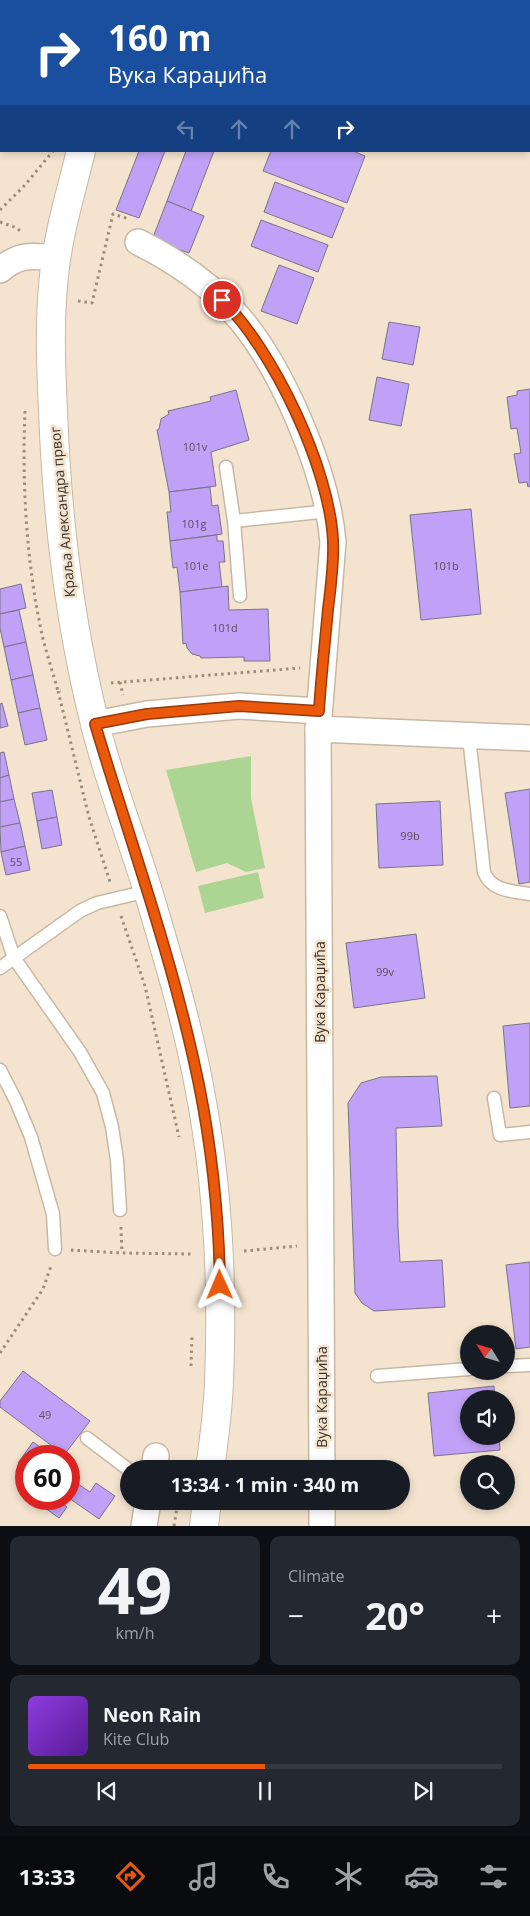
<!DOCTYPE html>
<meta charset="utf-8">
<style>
:root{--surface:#171b24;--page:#242831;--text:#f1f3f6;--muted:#9ea1a6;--line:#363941;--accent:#ea580c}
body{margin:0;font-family:"Open Sans",sans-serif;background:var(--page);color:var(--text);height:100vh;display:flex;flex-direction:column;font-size:19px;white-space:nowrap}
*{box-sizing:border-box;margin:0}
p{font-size:16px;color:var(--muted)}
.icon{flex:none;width:28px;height:28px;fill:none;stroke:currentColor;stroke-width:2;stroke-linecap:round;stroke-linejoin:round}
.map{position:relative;height:1526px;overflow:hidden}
.sheet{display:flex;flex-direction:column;gap:10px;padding:10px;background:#0d0f14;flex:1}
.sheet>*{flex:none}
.guide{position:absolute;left:0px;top:0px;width:530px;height:152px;box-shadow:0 2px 8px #0003;background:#1a4fa0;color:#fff;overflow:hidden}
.needle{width:32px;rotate:307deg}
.buttons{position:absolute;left:460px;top:1325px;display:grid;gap:10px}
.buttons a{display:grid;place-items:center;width:55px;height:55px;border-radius:50%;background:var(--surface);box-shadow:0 2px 8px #0003;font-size:25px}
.speed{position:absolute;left:15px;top:1445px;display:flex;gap:10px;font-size:25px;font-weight:700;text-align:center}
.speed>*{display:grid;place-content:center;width:65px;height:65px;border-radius:50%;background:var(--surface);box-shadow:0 2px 8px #0003;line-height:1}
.speed .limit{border:8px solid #d22;background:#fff;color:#111}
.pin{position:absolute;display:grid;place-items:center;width:42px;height:42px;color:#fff;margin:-21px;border:2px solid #fff;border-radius:50%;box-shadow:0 1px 5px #0007}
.me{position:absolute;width:55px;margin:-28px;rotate:359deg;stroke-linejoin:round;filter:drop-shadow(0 0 4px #0008)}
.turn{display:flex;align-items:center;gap:18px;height:105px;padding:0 25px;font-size:22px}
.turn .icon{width:65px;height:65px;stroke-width:2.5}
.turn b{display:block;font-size:35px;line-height:42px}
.lanes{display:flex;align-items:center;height:48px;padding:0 25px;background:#0003;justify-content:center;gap:25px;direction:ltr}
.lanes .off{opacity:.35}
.big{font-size:38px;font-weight:700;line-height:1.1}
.sheet .card{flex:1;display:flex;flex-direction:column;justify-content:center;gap:8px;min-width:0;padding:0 18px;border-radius:10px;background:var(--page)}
.sheet .dial{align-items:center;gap:0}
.dial b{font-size:65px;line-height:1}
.song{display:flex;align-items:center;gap:15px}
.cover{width:60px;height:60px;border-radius:8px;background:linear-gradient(135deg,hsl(270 70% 55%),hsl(270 70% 35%))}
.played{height:5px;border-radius:2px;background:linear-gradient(90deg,var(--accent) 50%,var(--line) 50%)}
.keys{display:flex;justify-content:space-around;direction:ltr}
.heat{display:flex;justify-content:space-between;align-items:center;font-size:28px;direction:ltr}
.sheet .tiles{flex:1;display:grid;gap:10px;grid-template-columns:1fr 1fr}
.card:last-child{grid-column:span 2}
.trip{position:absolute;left:120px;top:1460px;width:290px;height:50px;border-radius:25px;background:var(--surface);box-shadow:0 2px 8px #0003;font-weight:700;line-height:50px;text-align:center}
.tabs{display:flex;height:80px;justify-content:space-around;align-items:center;background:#090b0e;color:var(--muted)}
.tabs .icon{width:35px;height:35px}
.tabs .selected{color:var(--accent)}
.tabs b{font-size:22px;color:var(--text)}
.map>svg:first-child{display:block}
.green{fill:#acd594}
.building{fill:#c1a1f7;stroke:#7a7387}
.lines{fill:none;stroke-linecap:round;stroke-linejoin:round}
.lane-casing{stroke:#c7b8a4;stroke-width:15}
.street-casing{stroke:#c7b8a4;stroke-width:28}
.primary-casing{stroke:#c7b8a4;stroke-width:30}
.path{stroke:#998d7f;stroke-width:3;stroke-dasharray:2.5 4;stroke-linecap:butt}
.lane{stroke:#fff;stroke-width:12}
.street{stroke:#fff;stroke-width:25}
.primary{stroke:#fff;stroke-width:28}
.route-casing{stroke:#983908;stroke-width:12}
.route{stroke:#ea580c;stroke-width:9}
.labels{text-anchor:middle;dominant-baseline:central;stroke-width:5;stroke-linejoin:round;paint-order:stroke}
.number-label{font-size:11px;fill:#5b4e5e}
.street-label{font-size:14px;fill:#39332b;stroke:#f4e4cf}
</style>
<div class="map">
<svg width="530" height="1526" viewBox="0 0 530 1526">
<rect width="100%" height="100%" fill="#f4e4cf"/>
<!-- green -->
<g class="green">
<path d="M251 756V798L265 868 246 872 227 863 196 872 166 770Z"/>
<path d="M258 872 264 898 205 913 198 886Z"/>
</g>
<!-- building -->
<g class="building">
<path d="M139 151H165L139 218 116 210Z"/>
<path d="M186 151H214L191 211 167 201Z"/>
<path d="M271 151H353L365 156 347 203 263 171Z"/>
<path d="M275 182 344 208 332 238 264 212Z"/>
<path d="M167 201 204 216 189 253 152 240Z"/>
<path d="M261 220 328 245 318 272 251 246Z"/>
<path d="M279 265 314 278 297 324 261 311Z"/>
<path d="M389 322 420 327 413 365 382 359Z"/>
<path d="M377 377 409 384 401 426 369 420Z"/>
<path d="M530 389V486L528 487 527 482 519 483 514 454 521 453 517 428 511 429 507 397 517 395V391Z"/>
<path d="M236 390 249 440 211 452 216 486 169 492 157 430 159 429 161 419 169 414 168 411 211 401 210 397Z"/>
<path d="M210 487 212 506 218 505 222 534 170 541 167 512H171L169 492Z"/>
<path d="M471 509 481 614 421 620 410 515Z"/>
<path d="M217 535V541H223L225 562H219L222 587 180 592 177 567 173 568 170 541Z"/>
<path d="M21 584 26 608 0 614V589Z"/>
<path d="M228 586 229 610 268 609 270 661H244V657L201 658 200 656 192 654 187 648 186 643 183 644 180 592Z"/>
<path d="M19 610 26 642 4 647 0 628V614Z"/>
<path d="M26 642 33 675 11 680 4 647Z"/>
<path d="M33 675 40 708 18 713 11 680Z"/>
<path d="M2 703 8 726 0 728V704Z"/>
<path d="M40 708 47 740 25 745 18 713Z"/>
<path d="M4 752 9 775 0 778V753Z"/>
<path d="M9 775 14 799 0 802V778Z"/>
<path d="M530 789V882L519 884 505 793Z"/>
<path d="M52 790 57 817 37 821 32 793Z"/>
<path d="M14 799 20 823 0 827V802Z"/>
<path d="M440 801 443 865 379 868 376 804Z"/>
<path d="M57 817 62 845 42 849 37 821Z"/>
<path d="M20 823 25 846 1 852 0 827Z"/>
<path d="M25 846 30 870 6 875 1 852Z"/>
<path d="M416 934 425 998 354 1008 346 943Z"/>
<path d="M530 1023V1106L510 1108 503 1026Z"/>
<path d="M437 1076 442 1126 396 1128 398 1228 400 1262 442 1260 445 1307 374 1311 362 1303 355 1293 348 1103 361 1083 381 1077Z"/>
<path d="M530 1262V1347L516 1349 506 1265Z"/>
<path d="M23 1371 90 1421 64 1455 0 1407V1401Z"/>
<path d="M494 1386 495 1399H469V1436H499L500 1450 434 1456 428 1393Z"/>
<path d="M33 1442 53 1456H26V1468L18 1463Z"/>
<path d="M69 1478 90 1492 96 1483 115 1496 99 1519 69 1498Z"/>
<path d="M32 1499H56L67 1507 59 1518Z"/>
</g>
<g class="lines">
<defs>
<g id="lane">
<path d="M226 467 234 521"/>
<path d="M240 596 234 521 329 511"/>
<path d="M469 737 484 872C491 891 512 891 530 894"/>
<path d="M0 916 14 958 80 1052 103 1093 112 1127 117 1160 120 1210"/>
<path d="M0 968 80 911 97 903 148 891"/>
<path d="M0 1070 16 1101 31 1137 53 1214 55 1249"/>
<path d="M494 1098 500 1135 530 1132"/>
<path d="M506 1366 530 1365"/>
<path d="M377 1376 469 1369"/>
<path d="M87 1438 129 1470"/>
</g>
<g id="street">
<path d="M138 242C172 259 207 282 233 311 281 363 327 472 333 542L318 729"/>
<path d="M0 270C20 253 32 256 56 258"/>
<path d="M95 724 147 714 239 706 319 711"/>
<path d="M154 1469 156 1456"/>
<path d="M322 1469 318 729 530 738"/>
<path d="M322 1501V1526"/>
<path d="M144 1526 148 1501"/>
</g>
<g id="primary">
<path d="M116 0V1"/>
<path d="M156 1V0"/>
<path d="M81 151C71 192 58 234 54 276 49 321 51 366 53 411 57 517 69 621 95 724 109 781 131 835 148 891 167 955 187 1021 199 1086 218 1183 223 1283 219 1382 218 1411 214 1440 210 1469"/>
<path d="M204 1526 207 1501"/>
</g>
</defs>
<!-- lane casing -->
<use href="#lane" class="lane-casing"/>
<!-- street casing -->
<use href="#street" class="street-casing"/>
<!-- primary casing -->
<use href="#primary" class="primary-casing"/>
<!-- path -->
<g class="path">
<path d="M0 210 25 185 53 151"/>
<path d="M0 222 17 228 22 233"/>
<path d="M78 301 92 303 113 214 129 219"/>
<path d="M25 411C22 481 26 556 40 625 44 647 52 669 58 691H61"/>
<path d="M120 682 123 695"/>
<path d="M111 683 300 668"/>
<path d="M58 691 89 817 110 882"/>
<path d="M121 916 145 986 179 1137"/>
<path d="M121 1227 122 1253"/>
<path d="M71 1250 122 1253 192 1254"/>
<path d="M244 1251 297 1246"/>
<path d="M0 1353 43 1289 51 1266"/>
<path d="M191 1366 192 1335"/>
<path d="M174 1526 178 1501"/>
</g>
<!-- lane -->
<use href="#lane" class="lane"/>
<!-- street -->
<use href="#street" class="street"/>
<!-- primary -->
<use href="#primary" class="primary"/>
</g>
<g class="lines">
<defs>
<path id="route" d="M220 1285C219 1219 212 1150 199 1085 174 962 131 844 95 724L147 714 239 706 319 711C321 677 325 643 328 609 331 586 334 563 333 541 330 469 273 349 222 300"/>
</defs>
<!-- route casing -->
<use href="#route" class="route-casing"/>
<!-- route -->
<use href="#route" class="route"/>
</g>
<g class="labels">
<!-- number labels -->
<g class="number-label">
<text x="195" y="446">101v</text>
<text x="194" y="523">101g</text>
<text x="196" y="565">101e</text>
<text x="446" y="565">101b</text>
<text x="225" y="627">101d</text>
<text x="410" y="835">99b</text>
<text x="16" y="861">55</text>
<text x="385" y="971">99v</text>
<text x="45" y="1414">49</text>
</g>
<!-- street labels -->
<g class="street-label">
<text transform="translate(62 512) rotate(-95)">Краља Александра првог</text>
<text transform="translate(319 992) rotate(-90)">Вука Караџића</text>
<text transform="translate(321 1397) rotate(-90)">Вука Караџића</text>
</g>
</g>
</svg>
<div class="buttons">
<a><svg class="needle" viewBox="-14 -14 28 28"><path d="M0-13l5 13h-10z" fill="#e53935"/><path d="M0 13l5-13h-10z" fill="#9ea1a6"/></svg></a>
<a><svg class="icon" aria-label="sound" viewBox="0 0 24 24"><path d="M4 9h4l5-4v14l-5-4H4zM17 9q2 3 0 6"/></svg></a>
<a><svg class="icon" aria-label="search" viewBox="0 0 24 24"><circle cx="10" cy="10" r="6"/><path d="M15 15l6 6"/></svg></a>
</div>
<div class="speed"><div class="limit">60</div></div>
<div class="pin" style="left:222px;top:300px;background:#d93025"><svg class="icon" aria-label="arrive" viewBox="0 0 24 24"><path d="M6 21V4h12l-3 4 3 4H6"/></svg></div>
<svg class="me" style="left:220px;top:1285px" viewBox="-20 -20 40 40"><path d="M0-17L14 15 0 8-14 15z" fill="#ea580c" stroke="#fff" stroke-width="4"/></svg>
<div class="trip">13:34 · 1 min · 340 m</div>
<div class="guide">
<div class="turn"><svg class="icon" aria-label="right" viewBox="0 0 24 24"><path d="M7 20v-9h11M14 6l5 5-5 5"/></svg><div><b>160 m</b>Вука Караџића</div></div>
<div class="lanes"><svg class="icon off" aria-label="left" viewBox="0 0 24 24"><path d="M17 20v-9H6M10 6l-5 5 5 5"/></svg><svg class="icon off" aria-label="ahead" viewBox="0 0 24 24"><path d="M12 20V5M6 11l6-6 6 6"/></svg><svg class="icon off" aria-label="ahead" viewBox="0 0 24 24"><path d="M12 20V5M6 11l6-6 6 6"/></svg><svg class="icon" aria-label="right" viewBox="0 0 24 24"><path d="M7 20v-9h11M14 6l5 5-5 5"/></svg></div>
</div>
</div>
<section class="sheet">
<div class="tiles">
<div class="card dial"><b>49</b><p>km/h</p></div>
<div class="card"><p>Climate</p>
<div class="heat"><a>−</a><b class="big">20°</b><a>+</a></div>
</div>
<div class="card">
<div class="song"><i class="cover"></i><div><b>Neon Rain</b><p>Kite Club</p></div></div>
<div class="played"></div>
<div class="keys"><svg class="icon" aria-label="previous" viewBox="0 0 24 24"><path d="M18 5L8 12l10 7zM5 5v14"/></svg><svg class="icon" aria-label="pause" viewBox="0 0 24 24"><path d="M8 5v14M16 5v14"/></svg><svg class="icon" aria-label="next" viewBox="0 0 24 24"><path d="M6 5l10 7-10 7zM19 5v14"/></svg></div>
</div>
</div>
</section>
<nav class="tabs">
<b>13:33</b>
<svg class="icon selected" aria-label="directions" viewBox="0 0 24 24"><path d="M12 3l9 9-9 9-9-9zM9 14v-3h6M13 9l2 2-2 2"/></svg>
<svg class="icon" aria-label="music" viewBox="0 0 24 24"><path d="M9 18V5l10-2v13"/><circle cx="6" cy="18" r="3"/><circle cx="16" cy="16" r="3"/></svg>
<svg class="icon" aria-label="phone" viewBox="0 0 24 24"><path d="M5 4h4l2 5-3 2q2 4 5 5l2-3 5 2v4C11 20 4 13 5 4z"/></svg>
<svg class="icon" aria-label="climate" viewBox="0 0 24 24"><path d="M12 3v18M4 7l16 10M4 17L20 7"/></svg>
<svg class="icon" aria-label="car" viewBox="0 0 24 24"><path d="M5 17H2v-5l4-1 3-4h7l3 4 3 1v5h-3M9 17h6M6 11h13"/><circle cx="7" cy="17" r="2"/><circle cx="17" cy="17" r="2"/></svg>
<svg class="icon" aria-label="filters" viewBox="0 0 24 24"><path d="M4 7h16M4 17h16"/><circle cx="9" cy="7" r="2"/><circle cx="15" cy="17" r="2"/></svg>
</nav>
